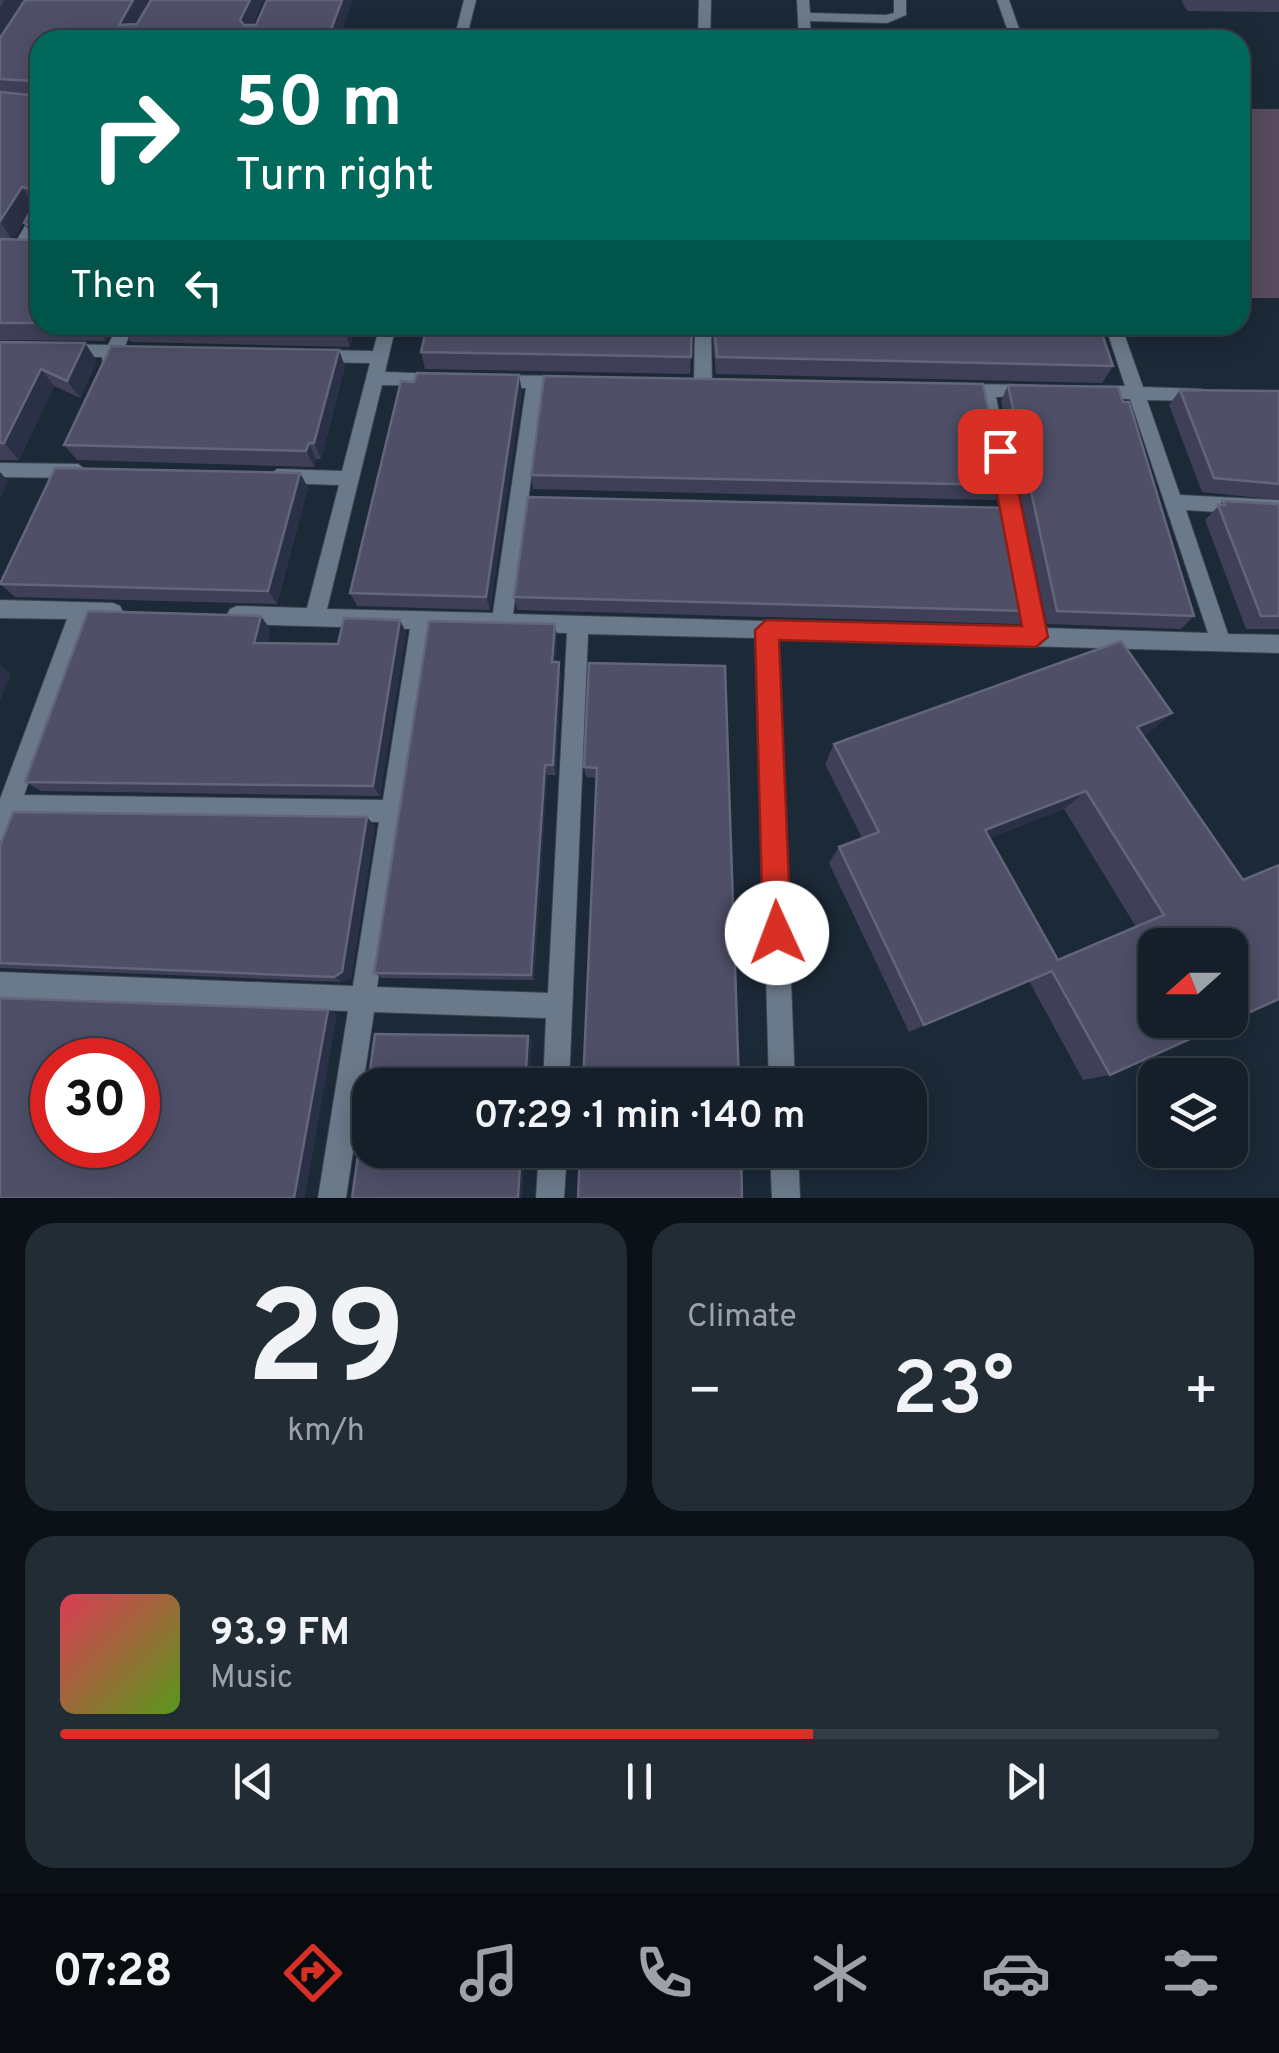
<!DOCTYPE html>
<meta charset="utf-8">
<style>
:root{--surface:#151f29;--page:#222c35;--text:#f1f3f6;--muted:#9da2a8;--line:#343d46;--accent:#d93025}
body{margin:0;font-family:Overpass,sans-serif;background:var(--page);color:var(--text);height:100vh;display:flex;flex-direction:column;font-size:38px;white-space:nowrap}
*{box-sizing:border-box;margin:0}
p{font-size:32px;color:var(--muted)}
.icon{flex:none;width:55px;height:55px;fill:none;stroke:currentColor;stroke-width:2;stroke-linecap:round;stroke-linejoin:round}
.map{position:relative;height:1198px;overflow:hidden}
.drawer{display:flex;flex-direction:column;gap:25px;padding:25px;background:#0c1117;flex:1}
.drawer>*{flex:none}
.guide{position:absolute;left:30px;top:30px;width:1220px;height:305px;border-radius:30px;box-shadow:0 5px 25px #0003,0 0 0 2px var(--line);background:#00695c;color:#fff;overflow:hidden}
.needle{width:65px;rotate:249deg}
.controls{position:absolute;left:1138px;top:928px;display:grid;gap:20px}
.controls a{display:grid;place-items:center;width:110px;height:110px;border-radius:20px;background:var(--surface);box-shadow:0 5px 25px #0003,0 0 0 2px var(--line);font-size:50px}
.speed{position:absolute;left:30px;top:1038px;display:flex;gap:20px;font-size:50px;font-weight:700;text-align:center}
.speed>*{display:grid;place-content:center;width:130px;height:130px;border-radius:50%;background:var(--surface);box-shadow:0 5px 25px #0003,0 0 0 2px var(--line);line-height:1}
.speed .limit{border:15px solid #d22;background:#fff;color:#111}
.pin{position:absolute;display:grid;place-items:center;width:85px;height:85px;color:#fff;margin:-42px;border-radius:20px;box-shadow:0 5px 15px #0006}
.me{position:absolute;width:110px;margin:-55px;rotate:358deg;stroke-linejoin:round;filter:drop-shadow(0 0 8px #0008)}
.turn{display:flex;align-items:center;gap:35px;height:210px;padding:0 40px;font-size:45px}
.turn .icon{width:130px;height:130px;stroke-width:2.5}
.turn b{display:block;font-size:70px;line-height:85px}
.then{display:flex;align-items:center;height:95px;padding:0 40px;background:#0003;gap:20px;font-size:38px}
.big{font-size:75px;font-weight:600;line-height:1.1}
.drawer .card{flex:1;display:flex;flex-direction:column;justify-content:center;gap:15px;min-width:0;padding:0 35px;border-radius:30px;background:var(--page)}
.drawer .dial{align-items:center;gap:0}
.dial b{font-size:130px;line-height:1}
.song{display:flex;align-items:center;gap:30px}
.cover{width:120px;height:120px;border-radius:15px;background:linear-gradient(135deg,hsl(350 70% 55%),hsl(90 70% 35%))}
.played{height:10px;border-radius:5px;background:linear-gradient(90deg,var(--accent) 65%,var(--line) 65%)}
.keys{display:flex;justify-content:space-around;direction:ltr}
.heat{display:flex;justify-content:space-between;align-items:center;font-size:55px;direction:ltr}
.drawer .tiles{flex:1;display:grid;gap:25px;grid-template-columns:1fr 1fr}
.card:last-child{grid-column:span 2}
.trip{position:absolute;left:352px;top:1068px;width:575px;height:100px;border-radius:30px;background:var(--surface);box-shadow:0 5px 25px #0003,0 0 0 2px var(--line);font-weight:600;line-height:100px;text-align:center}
.dock{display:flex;height:160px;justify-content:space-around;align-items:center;background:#080c10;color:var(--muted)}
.dock .icon{width:70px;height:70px}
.dock .selected{color:var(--accent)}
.dock b{font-size:45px;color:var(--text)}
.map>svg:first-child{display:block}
.green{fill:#584b5d}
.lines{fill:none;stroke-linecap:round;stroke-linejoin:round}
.service-casing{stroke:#3b4551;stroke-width:2}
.minor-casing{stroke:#3b4551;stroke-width:2}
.service{fill:#6b7a8b;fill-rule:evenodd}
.minor{fill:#6b7a8b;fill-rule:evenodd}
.wall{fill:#3f4058;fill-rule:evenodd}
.shaded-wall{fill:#2a3045}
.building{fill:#4f5068;stroke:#63667b;stroke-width:2.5;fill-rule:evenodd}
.route{fill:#d93025;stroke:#8d1f18;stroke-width:2.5}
</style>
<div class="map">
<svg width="1279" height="1198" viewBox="0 0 1279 1198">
<rect width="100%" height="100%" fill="#1c2937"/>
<!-- green -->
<rect class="green" x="1240" y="109" width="39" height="189"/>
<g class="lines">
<defs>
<path id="service" d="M797 0H809L810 13 886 15 894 13V0H906V15L887 23 810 21 811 40H799Z"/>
<g id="minor">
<path d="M464 0H476L466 40H454Z"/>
<path d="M699 0H711L710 40H698Z"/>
<path d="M997 0H1009L1023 40H1011Z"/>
<path d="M40 207C40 225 35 247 19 255L14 254 11 250 35 209Z"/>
<path d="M118 325H134L125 346 139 348V356L119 358 115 365H103L102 357 67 356 59 350 67 344 108 345Z"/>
<path d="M380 325H396L385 372 442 374 451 380 442 386 382 385 327 609 493 613 526 388 496 387 487 381 496 375 567 376 576 382 573 386 543 388 513 614 1024 628 979 397 961 396 952 390 961 384 1032 385 1038 386 1041 391 1038 396 996 397 1044 628 1208 633 1130 399 1096 398 1087 392 1096 386H1125L1105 325H1121L1143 387 1202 389 1211 395 1202 401 1147 400 1180 495 1279 500V516L1186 510 1228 634 1279 635V653L778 639 795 1085H769L757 638 588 634 569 1085H543L546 1018 374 1012 346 1198H318L348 1011 0 998V972L353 986 379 822 16 817 8 838 0 841V799L67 619 0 618V600L113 603 120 606 123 612 120 618 87 620 24 795 383 800 410 629 237 624 230 621 227 615 230 609 237 606 307 608 339 485 277 483 268 476 277 469 342 471 370 363 317 362 309 356 317 350 373 351ZM431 629 567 633 548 993 377 987Z"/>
<path d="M695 325H711L712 385 703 391 694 385Z"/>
<path d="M0 463 78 464 87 471 78 478 0 477Z"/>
<path d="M539 1150H567L564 1198H536Z"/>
<path d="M770 1150H798L800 1198H772Z"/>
</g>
</defs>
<!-- service casing -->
<use href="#service" class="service-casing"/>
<!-- minor casing -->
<use href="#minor" class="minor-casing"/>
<!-- service -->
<use href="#service" class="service"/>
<!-- minor -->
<use href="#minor" class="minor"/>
</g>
<!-- wall -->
<g class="wall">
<path d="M0 0 252 25 339 40H40V325H114L106 341 0 340ZM32 209 24 223 31 234V240L13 239Z"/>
<path d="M1181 0H1279V12L1187 11Z"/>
<path d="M120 325H356L350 347 131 342Z"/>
<path d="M711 325H1099L1113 366 1102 383 716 374Z"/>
<path d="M0 342 97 361 80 398 54 386 19 460H0Z"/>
<path d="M421 352 691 357 690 374 425 369Z"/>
<path d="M345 366 321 459H316L314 467 77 460 64 445Z"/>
<path d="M414 382 522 391 490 610 357 606 350 593Z"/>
<path d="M1008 385 1194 616 1181 629 1047 624 1001 401Z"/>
<path d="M1180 390 1279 391V500L1202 492 1169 405Z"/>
<path d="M300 473 308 488 277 604 15 597 0 584Z"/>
<path d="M531 475 1003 485 995 500 533 489Z"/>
<path d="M1223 501 1279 504V629H1246L1205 520Z"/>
<path d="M514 597 1029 611 1019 624 517 610Z"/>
<path d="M400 620 406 633 380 796 41 791 25 782 270 629 267 643 338 644Z"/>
<path d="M555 624 557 637 555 662 561 674 556 775H547L534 980 382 978 374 973Z"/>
<path d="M725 666 597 778 586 777 584 767Z"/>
<path d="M1172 713 1147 734 1143 736 1243 880 1110 1075 1083 1080 1029 981 909 1032 829 863 839 847 862 838 825 764 834 744ZM1064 809 1136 927 1058 960 990 838Z"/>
<path d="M375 826 351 978 342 982 0 968V846Z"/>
</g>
<!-- shaded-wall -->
<g class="shaded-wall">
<path d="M5 0H28L0 40V7Z"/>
<path d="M133 0H151L129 40 119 25Z"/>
<path d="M250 0H264L247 38 240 20Z"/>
<path d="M342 0H353L339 40H327Z"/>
<path d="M22 187 34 206 12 240 0 221Z"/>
<path d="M95 325H114L106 341Z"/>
<path d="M345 325H356L350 347 344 329Z"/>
<path d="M85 343 97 361 80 398 67 381Z"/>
<path d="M339 350 345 366 321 459 314 443Z"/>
<path d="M41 369 54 386 19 460 4 443Z"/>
<path d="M519 375 522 391 490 610 486 597Z"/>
<path d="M309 443 316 459 314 467 306 451Z"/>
<path d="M0 472 8 481 0 499Z"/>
<path d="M300 473 308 488 277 604 268 591Z"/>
<path d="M261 616 270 629 263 655 254 643Z"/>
<path d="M400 620 406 633 380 796 373 786Z"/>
<path d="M555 624 557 637 554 674 552 662Z"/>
<path d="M559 662 561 674 556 775 553 765Z"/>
<path d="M0 665 11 674 0 701Z"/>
<path d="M1172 713 1147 734 1113 747 1137 727Z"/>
<path d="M545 765 547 775 534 980 531 975Z"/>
<path d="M1086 791 1064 809 968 847 985 830Z"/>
<path d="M367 817 375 826 351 978 342 982 334 977Z"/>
<path d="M328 1010 337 1014 305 1198H294Z"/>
<path d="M528 1036 532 1040 529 1085H525Z"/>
<path d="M521 1150H525L522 1198H518Z"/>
</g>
<!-- building -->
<g class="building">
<path d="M25 0H133L119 25 137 24 151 0H250L240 20 244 25H256L267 0H342L327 40H40V323H0V239L31 240 32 227 24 223 32 208V189L22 187 0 221V92L29 95 32 81 0 79V38Z"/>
<path d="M491 32 676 36V40H489Z"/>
<path d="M128 325H345L344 329Z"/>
<path d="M427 325H692L691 357 421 352Z"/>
<path d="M714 325H1099L1113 366 717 357Z"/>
<path d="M0 342 85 343 67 381 41 369 4 443H0Z"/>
<path d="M111 346 339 350 314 443H309L306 451 64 445Z"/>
<path d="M417 373 519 375 486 597 350 593 401 381 414 382Z"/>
<path d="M544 376 983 384 1003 485 531 475Z"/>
<path d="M1008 385 1118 387 1123 402H1129L1194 616 1057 611Z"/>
<path d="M1180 390 1279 391V484L1214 478Z"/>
<path d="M55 468 300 473 268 591 0 584Z"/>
<path d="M528 497 1008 508 1029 611 514 597Z"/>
<path d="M1223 501 1279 504V616H1261L1218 505H1225Z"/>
<path d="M88 611 261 616 254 643 338 644 344 618 400 620 373 786 25 782Z"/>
<path d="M429 621 555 624 552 662H559L553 765H545L531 975 374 973Z"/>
<path d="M1121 641 1172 713 1137 727 1243 880 1279 865V999L1110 1075 1052 971 924 1025 839 847 879 832 834 744ZM1086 791 1164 915 1058 960 985 830ZM1155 945H1230V1020H1155Z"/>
<path d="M589 663 725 666 739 1085H583L597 768 584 767Z"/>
<path d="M13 812 367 817 342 972 334 977 0 963V846Z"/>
<path d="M0 998 328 1010 294 1198H0ZM52 1060H138V1145H52Z"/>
<path d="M375 1034 528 1036 525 1085H370V1150H521L518 1198H352Z"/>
<path d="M580 1150H741L742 1198H578Z"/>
</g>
<!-- route -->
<path class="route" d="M1000 443 1010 451 1048 637 1036 647 779 640 791 933 787 943 777 947 767 943 763 933 755 630 766 620 1022 626 989 451Z"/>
</svg>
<div class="controls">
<a><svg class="needle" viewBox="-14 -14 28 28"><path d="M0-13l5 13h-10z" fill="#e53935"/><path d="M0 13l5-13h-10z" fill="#9da2a8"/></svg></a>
<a><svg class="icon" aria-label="layers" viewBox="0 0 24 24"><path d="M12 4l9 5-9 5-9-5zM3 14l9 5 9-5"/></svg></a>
</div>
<div class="speed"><div class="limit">30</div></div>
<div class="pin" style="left:1000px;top:451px;background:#d93025"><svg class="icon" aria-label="arrive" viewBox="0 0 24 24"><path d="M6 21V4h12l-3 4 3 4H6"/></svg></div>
<svg class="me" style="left:777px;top:933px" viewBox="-20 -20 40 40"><circle r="19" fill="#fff"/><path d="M0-13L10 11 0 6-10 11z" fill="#d93025"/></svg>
<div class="trip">07:29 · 1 min · 140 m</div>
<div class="guide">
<div class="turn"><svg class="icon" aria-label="right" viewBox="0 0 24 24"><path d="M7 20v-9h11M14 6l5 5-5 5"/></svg><div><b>50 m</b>Turn right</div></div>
<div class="then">Then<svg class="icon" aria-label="left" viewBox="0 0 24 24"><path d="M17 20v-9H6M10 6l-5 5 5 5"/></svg></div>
</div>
</div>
<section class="drawer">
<div class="tiles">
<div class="card dial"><b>29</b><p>km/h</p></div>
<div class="card"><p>Climate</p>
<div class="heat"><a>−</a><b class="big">23°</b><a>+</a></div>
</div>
<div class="card">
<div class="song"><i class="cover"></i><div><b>93.9 FM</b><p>Music</p></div></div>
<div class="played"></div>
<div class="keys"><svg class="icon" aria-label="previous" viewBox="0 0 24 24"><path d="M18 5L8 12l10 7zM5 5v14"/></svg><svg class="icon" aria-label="pause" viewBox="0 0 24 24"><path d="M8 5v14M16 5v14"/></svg><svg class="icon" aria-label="next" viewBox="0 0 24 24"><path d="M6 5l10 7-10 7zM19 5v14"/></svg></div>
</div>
</div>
</section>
<nav class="dock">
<b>07:28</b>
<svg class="icon selected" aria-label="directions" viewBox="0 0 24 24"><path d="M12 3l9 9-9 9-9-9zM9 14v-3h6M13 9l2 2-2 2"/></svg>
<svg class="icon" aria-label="music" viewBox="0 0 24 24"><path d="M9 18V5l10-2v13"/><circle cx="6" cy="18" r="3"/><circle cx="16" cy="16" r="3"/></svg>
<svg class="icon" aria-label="phone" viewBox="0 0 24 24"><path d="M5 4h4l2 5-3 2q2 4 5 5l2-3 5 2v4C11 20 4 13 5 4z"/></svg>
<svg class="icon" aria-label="climate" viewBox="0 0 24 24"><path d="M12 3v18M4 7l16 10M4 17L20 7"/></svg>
<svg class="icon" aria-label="car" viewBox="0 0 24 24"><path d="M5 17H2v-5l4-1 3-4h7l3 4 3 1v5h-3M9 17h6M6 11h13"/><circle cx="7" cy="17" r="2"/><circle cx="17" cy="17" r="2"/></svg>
<svg class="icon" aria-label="filters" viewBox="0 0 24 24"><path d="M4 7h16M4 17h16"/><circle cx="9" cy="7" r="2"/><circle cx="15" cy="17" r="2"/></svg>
</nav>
